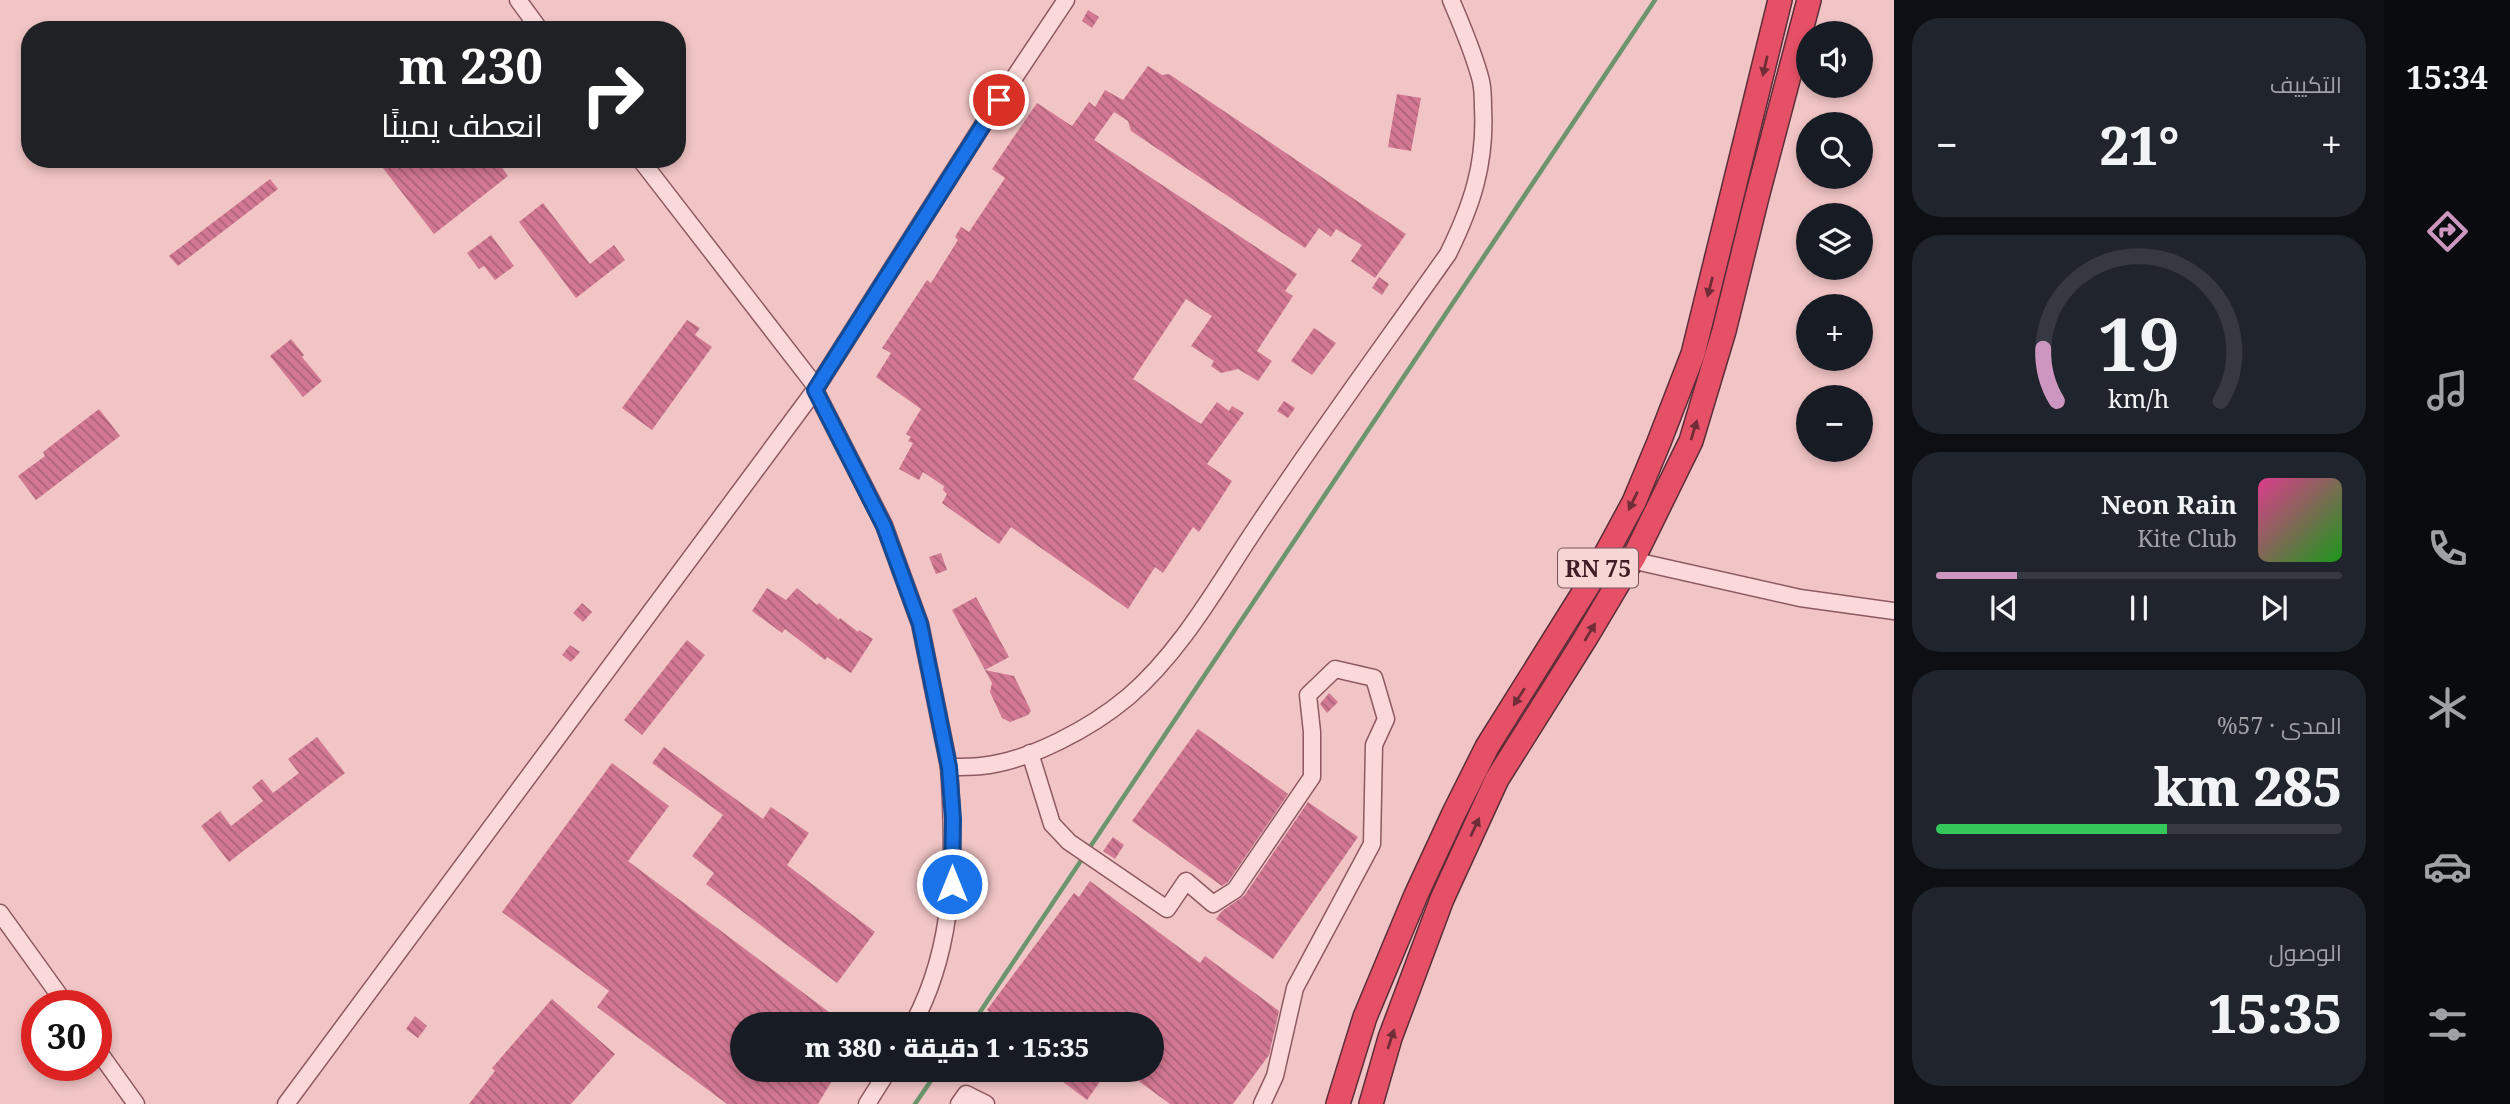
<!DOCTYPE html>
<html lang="ar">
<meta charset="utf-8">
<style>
:root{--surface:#171b24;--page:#20242c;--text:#f1f3f6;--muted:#9ea1a6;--line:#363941;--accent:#cd96c0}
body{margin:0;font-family:"Noto Serif",Cairo,serif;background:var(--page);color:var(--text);direction:rtl;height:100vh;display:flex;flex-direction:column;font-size:26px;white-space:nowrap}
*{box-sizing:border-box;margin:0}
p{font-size:23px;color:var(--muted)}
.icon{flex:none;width:38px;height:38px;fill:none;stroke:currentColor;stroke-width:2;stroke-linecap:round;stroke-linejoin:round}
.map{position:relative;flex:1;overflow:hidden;direction:ltr}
.details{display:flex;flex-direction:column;gap:18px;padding:18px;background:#0d0f14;width:490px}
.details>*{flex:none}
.hud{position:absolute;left:21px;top:21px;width:665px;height:147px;border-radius:28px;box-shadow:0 4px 10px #0003;direction:rtl;background:#202124;color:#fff;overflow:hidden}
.controls{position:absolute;left:1796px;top:21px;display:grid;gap:14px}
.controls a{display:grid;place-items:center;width:77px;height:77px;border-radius:50%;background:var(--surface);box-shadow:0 4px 10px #0003;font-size:35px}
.speed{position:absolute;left:21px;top:990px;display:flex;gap:14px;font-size:35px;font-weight:700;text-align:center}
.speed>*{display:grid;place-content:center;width:91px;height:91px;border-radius:50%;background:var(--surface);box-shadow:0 4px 10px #0003;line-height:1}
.speed .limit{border:10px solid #d22;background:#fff;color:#111}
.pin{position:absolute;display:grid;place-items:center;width:60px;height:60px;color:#fff;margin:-30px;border:4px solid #fff;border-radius:50%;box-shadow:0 2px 7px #0007}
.me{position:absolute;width:77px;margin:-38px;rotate:0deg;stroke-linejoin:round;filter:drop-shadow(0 0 5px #0008)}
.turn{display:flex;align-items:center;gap:24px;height:147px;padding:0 28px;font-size:32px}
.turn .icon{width:91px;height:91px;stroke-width:2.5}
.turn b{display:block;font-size:49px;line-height:60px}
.big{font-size:52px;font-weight:800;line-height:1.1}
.details .tile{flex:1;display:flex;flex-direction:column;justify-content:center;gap:10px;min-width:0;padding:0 24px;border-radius:28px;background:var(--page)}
.details .dial{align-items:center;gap:0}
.dial svg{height:182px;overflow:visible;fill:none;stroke:var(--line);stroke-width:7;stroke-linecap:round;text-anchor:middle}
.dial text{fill:var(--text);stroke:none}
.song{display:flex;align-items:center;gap:21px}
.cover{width:84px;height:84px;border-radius:10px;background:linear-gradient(135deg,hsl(330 70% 55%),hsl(120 70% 35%))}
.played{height:7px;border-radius:4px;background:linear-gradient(90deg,var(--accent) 20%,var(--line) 20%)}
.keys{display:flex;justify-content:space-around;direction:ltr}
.heat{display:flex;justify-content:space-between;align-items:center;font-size:38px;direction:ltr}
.charge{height:10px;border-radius:5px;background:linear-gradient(90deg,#34c759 57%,var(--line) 0)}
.trip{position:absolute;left:730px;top:1012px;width:434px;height:70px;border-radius:35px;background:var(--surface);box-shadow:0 4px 10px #0003;font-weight:800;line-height:70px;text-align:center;direction:rtl}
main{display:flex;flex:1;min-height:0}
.tabs{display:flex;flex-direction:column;width:126px;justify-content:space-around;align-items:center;background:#090b0e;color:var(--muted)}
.tabs .icon{width:49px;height:49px}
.tabs .active{color:var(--accent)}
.tabs b{font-size:32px;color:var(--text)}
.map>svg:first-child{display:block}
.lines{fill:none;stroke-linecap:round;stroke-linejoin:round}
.stream{stroke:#6c946e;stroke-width:4.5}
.building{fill:url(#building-back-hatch)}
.minor-casing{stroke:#8e5962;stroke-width:19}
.highway-casing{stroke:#5b2d39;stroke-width:26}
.minor{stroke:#fbd8d9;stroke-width:16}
.highway{stroke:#e65066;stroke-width:23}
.oneway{fill:#702d38}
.route-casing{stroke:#114b97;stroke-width:18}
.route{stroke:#1a73e8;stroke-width:12}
.labels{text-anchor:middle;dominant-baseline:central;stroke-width:7;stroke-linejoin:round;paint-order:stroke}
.shield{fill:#f8d5d5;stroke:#75555a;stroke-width:2}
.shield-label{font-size:23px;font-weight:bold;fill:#3d1e25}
</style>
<main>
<nav class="tabs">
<b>15:34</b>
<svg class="icon active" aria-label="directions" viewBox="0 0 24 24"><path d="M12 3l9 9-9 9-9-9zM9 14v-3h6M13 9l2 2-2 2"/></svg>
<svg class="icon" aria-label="music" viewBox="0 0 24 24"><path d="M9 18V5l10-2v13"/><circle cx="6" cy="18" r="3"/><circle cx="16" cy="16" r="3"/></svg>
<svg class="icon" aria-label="phone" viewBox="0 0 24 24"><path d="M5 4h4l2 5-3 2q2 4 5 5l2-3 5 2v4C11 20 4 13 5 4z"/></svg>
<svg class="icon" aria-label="climate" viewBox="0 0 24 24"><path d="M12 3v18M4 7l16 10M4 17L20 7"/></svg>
<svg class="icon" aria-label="car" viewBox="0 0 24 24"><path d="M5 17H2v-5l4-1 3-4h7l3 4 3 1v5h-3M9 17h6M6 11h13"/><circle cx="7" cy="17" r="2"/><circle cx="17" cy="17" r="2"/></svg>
<svg class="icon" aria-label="filters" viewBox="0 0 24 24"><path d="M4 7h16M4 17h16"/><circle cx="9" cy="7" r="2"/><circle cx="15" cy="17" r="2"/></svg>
</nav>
<section class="details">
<div class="tile"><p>التكييف</p>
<div class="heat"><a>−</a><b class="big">21°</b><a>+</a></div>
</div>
<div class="tile dial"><svg viewBox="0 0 100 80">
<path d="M14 69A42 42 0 1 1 86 69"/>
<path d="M14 69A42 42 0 0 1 8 46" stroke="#cd96c0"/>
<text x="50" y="56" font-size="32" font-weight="700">19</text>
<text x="50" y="72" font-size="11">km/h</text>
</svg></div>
<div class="tile">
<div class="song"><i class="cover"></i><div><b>Neon Rain</b><p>Kite Club</p></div></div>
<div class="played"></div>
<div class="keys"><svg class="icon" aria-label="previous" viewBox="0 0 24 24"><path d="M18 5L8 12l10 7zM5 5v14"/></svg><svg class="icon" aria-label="pause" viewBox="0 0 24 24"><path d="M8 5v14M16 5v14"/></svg><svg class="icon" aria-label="next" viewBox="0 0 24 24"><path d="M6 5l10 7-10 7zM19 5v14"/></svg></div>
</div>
<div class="tile"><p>المدى · 57%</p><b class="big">285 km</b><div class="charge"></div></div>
<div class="tile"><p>الوصول</p><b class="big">15:35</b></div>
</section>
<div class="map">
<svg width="1894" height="1104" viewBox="0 0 1894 1104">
<defs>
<pattern id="building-back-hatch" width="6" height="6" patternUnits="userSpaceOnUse" patternTransform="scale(1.75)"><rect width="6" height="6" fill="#d27892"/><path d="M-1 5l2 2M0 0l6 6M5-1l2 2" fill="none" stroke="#ac6277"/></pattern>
</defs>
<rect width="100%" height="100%" fill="#f1c4c5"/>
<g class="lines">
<!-- stream -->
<g class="stream">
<path d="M972 1024 1655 0"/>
<path d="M915 1104 939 1069"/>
</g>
</g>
<!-- building -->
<g class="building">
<path d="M1088 10 1099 17 1092 28 1082 21Z"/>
<path d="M1148 66 1162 75 1169 74 1406 234 1375 278 1351 261 1362 245 1336 229 1331 237 1319 228 1305 248 1131 131 1128 121 1114 112 1094 140 1297 274 1285 291 1293 296 1257 351 1272 361 1258 381 1238 369 1221 373 1211 366 1214 361 1191 346 1212 316 1186 299 1133 379 1201 424 1217 402 1229 411 1232 406 1244 413 1207 464 1232 481 1199 532 1193 527 1163 573 1155 567 1128 609 1011 527 999 544 942 503 947 494 943 490 944 486 923 472 919 480 899 469 913 443 908 441 911 437 906 434 921 409 876 377 891 353 882 348 927 280 931 283 958 240 955 237 961 227 969 232 1005 178 992 169 1037 103 1072 126 1089 102 1095 107 1105 90 1123 100Z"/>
<path d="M1397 94 1421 98 1411 151 1388 147Z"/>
<path d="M376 159H496L508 176 434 234Z"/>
<path d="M270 179 278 189 178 266 169 256Z"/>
<path d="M543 203 590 264 614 245 625 260 576 298 519 222Z"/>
<path d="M491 235 514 266 495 280 484 266 479 269 467 253Z"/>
<path d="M1379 277 1389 284 1382 295 1372 288Z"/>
<path d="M687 320 700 328 695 335 712 347 652 430 622 408Z"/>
<path d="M1314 328 1336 343 1312 375 1291 361Z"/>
<path d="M291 339 304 355 302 357 322 381 303 397 270 356Z"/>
<path d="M1284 401 1295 408 1288 418 1277 411Z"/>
<path d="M99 409 120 436 36 500 18 476 45 456 43 452Z"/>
<path d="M941 553 947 570 936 574 929 557Z"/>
<path d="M767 588 786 600 797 588 817 605 819 603 839 620 840 618 858 632 859 630 873 639 851 673 827 657 825 660 785 629 782 633 752 611Z"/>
<path d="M976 597 1009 657 985 670 952 610Z"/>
<path d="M582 603 592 612 583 622 573 613Z"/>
<path d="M687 640 705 655 642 735 624 720Z"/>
<path d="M570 645 580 652 571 662 562 655Z"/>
<path d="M985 670 1014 676 1031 711 1028 715 1010 722 1002 718 990 692 992 683Z"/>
<path d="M1329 693 1338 702 1327 713 1320 704Z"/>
<path d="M1198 729 1288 794 1228 882 1222 886 1132 821Z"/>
<path d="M317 737 345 773 229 862 201 826 220 811 231 826 263 801 252 787 262 779 273 793 299 773 288 759Z"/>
<path d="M664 747 763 819 771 807 809 833 787 865 875 932 837 983 706 884 714 873 692 856 723 815 652 763Z"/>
<path d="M612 763 669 806 628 861 845 1024H742V1069H839L818 1104H727L597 1007 609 991 502 912Z"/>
<path d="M1308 802 1358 837 1273 959 1216 919 1222 911 1244 896Z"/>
<path d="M1113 837 1124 845 1115 859 1103 851Z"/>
<path d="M1090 881 1200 963 1205 956 1279 1011 1269 1055 1233 1104H1170L1122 1069H1152V1024H993L997 1018 987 1010 1074 893 1079 897Z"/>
<path d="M552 999 615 1054 571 1104H469L495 1071 492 1068Z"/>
<path d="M415 1016 427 1026 418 1038 406 1029Z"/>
<path d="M1046 1069H1109L1087 1100Z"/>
</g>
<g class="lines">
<defs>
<g id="minor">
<path d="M518 0 540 30"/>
<path d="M640 159 817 388"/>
<path d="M815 390 884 525 920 624 949 767C960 767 971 767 981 766 1030 761 1091 728 1128 697 1184 649 1221 579 1262 519 1322 429 1386 342 1448 254 1472 205 1486 164 1483 108 1483 100 1483 90 1481 81 1474 53 1462 26 1451 0"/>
<path d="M1631 560 1800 598 1894 611"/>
<path d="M1030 753 1052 824 1069 842 1167 909 1186 881 1213 904 1235 890 1312 777V732L1308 695 1335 669 1374 678 1386 719 1374 745 1372 844 1295 988 1275 1076 1262 1104"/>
<path d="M0 913 67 1006"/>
<path d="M913 1024C956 945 955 854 949 767"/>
<path d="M96 1048 136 1104"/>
<path d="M286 1104 815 390 986 120 1066 0"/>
<path d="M867 1104 889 1069"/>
<path d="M959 1104 966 1094 986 1104"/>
</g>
<g id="highway">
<path d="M1338 1104 1365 1017 1416 895 1454 813 1487 747 1594 576 1634 502 1659 442 1693 354 1780 0"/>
<path d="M1371 1104 1390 1038 1442 899 1497 779 1585 639 1635 555 1691 441 1724 331 1757 197 1809 0"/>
</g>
</defs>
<!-- minor casing -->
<use href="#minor" class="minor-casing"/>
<!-- highway casing -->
<use href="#highway" class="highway-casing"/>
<!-- minor -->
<use href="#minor" class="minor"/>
<!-- highway -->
<use href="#highway" class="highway"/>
</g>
<!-- one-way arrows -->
<defs><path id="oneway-solid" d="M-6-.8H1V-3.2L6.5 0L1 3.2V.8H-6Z" transform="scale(1.75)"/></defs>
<g class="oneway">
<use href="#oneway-solid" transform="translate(1765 66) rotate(103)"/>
<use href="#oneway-solid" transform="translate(1710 287) rotate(104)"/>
<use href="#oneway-solid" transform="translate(1694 430) rotate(-73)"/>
<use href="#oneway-solid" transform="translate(1633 501) rotate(116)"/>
<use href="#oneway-solid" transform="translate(1590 632) rotate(-59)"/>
<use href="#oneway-solid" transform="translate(1519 697) rotate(123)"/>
<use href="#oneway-solid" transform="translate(1475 827) rotate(-65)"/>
<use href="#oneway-solid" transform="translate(1391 1039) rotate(-72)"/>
</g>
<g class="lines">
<defs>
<path id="route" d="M952 884 953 819 949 767 920 624 884 526 815 390 999 100"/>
</defs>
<!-- route casing -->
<use href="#route" class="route-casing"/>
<!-- route -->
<use href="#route" class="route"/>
</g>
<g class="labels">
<!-- shield labels -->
<rect class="shield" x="1558" y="548.5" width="80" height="39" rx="5"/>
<g class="shield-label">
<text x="1598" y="568">RN 75</text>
</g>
</g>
</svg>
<div class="controls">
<a><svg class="icon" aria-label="sound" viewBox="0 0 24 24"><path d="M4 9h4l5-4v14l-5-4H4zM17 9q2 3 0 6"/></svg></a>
<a><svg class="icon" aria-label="search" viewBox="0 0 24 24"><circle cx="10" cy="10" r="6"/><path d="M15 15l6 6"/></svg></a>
<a><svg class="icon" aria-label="layers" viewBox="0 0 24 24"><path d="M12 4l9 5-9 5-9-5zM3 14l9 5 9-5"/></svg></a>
<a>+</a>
<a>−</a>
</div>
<div class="speed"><div class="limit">30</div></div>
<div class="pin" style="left:999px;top:100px;background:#d93025"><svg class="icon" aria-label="arrive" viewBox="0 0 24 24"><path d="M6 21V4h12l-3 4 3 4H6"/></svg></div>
<svg class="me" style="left:952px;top:884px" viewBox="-20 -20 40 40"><circle r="17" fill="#1a73e8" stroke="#fff" stroke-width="3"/><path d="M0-11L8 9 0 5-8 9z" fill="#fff"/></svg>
<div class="trip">15:35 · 1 دقيقة · 380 m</div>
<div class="hud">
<div class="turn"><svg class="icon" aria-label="right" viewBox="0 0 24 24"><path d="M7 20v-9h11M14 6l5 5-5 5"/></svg><div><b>230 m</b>انعطف يمينًا</div></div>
</div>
</div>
</main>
